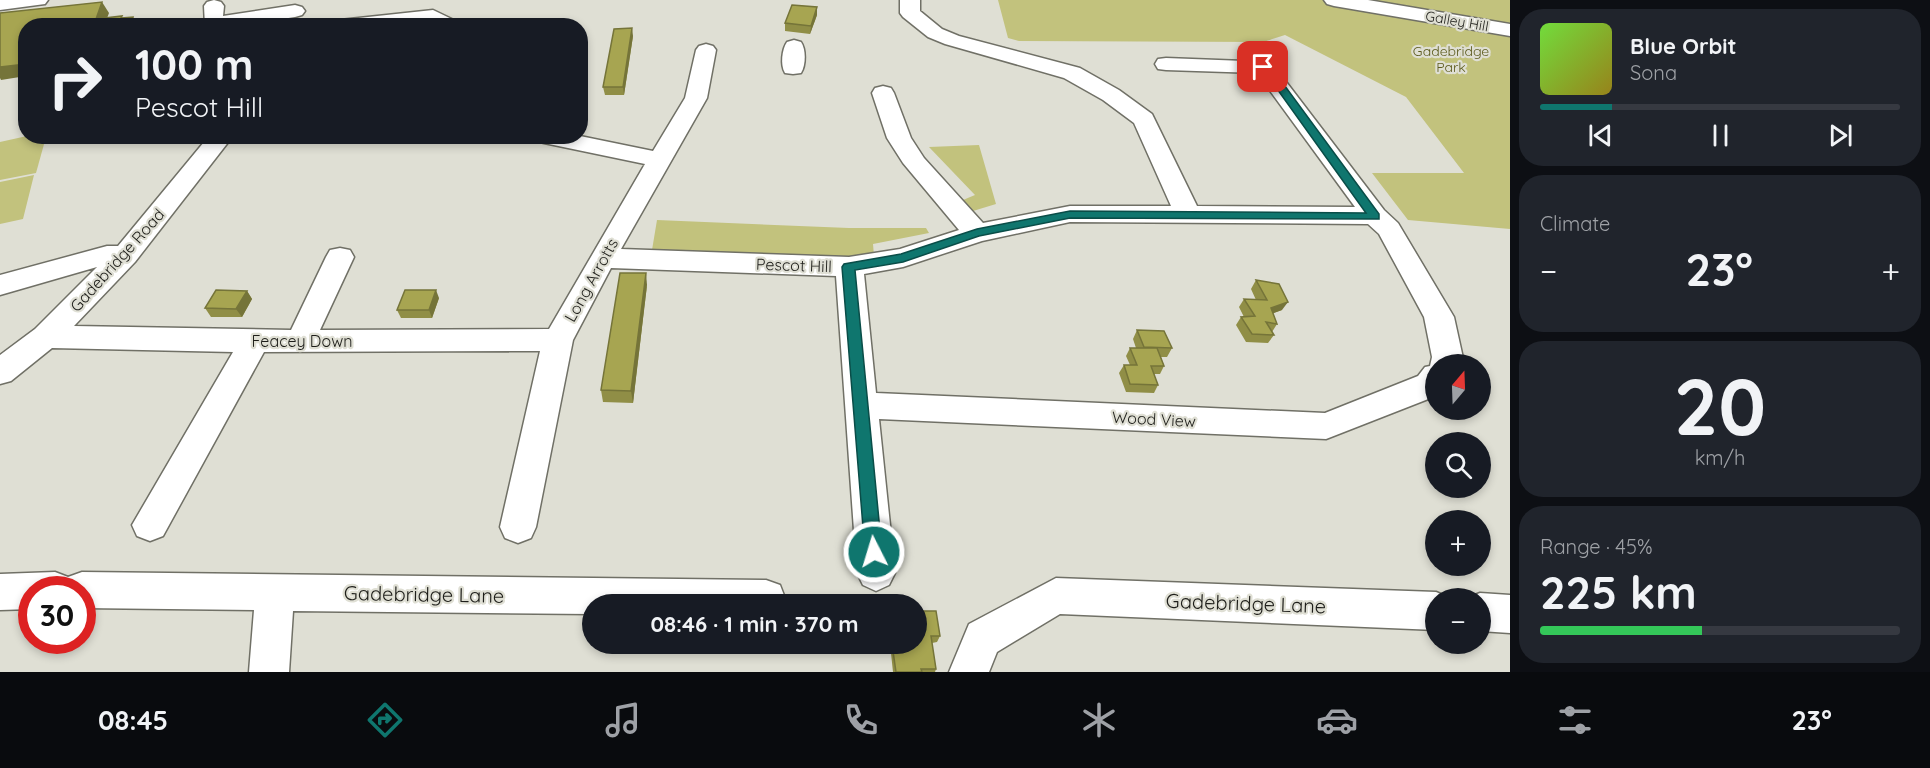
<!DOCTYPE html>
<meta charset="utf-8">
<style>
:root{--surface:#171b24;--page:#20242c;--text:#f1f3f6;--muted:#9ea1a6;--line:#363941;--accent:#0f766e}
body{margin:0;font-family:Quicksand,sans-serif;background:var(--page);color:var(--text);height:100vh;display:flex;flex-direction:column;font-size:22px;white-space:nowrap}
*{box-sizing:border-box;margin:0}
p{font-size:20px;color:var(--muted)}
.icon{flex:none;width:33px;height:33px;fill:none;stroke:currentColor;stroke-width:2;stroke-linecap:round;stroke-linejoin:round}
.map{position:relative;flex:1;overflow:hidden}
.panel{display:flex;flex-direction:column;gap:9px;padding:9px;background:#0d0f14;width:420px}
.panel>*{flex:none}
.hud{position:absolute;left:18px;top:18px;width:570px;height:126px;border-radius:24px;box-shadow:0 3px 9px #0003;background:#171b24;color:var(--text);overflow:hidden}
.needle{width:39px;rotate:19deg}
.tools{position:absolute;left:1425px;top:354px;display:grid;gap:12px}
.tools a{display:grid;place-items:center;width:66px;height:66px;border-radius:50%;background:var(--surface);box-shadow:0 3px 9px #0003;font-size:30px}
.speed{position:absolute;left:18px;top:576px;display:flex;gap:12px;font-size:30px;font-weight:700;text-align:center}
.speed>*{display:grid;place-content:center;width:78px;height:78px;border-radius:50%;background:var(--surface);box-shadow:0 3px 9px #0003;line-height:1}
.speed .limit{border:9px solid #d22;background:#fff;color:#111}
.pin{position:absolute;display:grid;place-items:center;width:51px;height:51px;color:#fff;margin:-26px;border-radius:12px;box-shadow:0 3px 9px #0006}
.me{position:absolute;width:66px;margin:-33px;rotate:355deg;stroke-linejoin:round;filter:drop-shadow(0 0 4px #0008)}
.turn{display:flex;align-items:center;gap:21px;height:126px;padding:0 18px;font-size:27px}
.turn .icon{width:78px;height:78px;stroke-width:2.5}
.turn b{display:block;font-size:42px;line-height:51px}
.big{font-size:45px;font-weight:800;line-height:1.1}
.panel .widget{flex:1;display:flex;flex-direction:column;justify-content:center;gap:9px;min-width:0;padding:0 21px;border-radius:24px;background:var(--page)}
.panel .dial{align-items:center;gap:0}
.dial b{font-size:78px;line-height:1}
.song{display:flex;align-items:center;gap:18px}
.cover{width:72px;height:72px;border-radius:9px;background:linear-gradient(135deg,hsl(100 70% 55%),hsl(50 70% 35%))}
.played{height:6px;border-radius:3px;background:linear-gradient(90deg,var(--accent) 20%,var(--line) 20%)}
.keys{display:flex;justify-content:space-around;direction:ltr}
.heat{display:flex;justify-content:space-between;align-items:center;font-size:33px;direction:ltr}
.charge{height:9px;border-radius:4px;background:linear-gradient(90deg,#34c759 45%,var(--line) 0)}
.trip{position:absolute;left:582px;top:594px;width:345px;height:60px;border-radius:30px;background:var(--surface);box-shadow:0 3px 9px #0003;font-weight:800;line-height:60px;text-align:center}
.tabs{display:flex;height:96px;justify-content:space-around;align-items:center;background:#090b0e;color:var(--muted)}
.tabs .icon{width:42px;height:42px}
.tabs .selected{color:var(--accent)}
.tabs b{font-size:27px;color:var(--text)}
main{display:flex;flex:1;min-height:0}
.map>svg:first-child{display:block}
.green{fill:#c2c27d}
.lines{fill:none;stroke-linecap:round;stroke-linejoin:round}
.minor-casing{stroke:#707066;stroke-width:3}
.minor{fill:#fff;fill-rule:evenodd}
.wall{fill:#908e46}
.shaded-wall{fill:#757439}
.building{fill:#a7a551;stroke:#757439;stroke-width:1.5}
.route{fill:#0f766e;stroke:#0a4d48;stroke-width:1.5}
.labels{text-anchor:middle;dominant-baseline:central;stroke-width:4.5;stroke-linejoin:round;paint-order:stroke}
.far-street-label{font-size:14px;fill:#1e1e1a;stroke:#dfdfd4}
.far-park-label{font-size:14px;fill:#5c5b1d;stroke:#dfdfd4}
.street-label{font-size:16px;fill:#1e1e1a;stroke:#dfdfd4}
.near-street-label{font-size:20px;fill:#1e1e1a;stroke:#dfdfd4}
</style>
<main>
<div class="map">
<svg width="1510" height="672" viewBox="0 0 1510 672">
<rect width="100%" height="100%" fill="#dfdfd4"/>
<!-- green -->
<g class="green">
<path d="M998 0H1510V229L1408 220 1372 173H1464L1406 97 1285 35 1263 42 1019 41 1008 38Z"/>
<path d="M27 136 46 137 36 173 0 180V142Z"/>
<path d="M979 145 996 204 973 211 963 200 975 195 929 147Z"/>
<path d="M34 175 23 219 0 224V182Z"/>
<path d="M657 220 849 228H926L929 233 873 244 874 256 819 262 651 256Z"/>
</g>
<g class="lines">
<defs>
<g id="minor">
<path d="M0 0H48L45 4 0 10Z"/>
<path d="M214 0 221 2 224 6 223 16 295 5 302 7 305 11 302 15 295 17 237 26H205L204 6 207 2Z"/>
<path d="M900 0H920V11L942 29 959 36 1080 68 1119 90 1152 114 1197 206 1355 207 1257 73 1166 70 1158 69 1155 64 1158 59 1166 58 1271 62 1384 210 1398 223 1454 317 1463 358 1460 364H1436V396L1326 439 879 419 895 573 889 585 876 591 863 585 857 573 836 276 611 268 573 340 536 527 531 538 518 543 505 538 500 527 540 351 264 352 163 536 150 541 137 536 132 525 233 352 52 348 11 381 0 384V355L35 329 97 267 0 295V275L107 246H118L209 136H233L135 262 74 326 291 330 326 257 330 250 340 248 350 250 354 257 320 330 549 329 645 164 544 143 536 141 533 136H580L653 151 685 98 696 50 699 46 706 44 713 46 716 50 707 98 621 249 849 257 900 249 959 230 903 163 887 138 872 93 875 88 883 86 891 88 894 93 911 138 924 158 983 223 1070 206H1171L1134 123 1103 100 1064 78 945 44 928 37 903 17 900 13ZM1070 222 1368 224 1379 234 1424 317 1432 357 1430 366 1425 367 1418 376 1325 413 876 393 864 274 903 267 982 241Z"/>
<path d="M1324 0H1368L1510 24V36L1334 6 1327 4Z"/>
<path d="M433 10 458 22 461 26H435L430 22 400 26H330L333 22 340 20Z"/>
<path d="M794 40 801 42C806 49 806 65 801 73L793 74 785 73C780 65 782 49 787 42Z"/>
<path d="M55 572 68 577 82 572 766 580 780 585 785 598 782 604H592V614L293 611 289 672H249L254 610 82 608V590H32V609L0 610V574Z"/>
<path d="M1056 578 1436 592 1450 598H1436V630L1060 614 997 652 989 672H949L969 624Z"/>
<path d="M1480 593 1510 595V633L1480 631V598H1467Z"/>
</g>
</defs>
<!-- minor casing -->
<use href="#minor" class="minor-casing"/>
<!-- minor -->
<use href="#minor" class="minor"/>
</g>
<!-- wall -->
<g class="wall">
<path d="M817 15 810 34 785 31V23Z"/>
<path d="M633 36 624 95H605L603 87Z"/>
<path d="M1256 280 1282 310 1273 313 1277 324 1272 332 1274 335 1268 343 1246 342 1236 325 1241 317H1244L1239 307 1244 299 1256 300 1251 289Z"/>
<path d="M647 285 633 403 603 402 601 390Z"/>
<path d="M247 291 252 299 242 317H211L205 308Z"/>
<path d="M439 298 432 318H401L397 310Z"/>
<path d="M1137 330 1172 348 1167 357H1161L1164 366 1160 374H1154L1158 385 1154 393 1126 392 1119 373 1124 365H1130L1126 356 1130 348H1136L1133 339Z"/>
<path d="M916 611 940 636 937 642 932 643 936 669 935 672H893L890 644H916Z"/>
</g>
<!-- shaded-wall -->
<g class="shaded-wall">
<path d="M102 2 109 13 104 26 96 19Z"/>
<path d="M817 7V15L810 34 811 26Z"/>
<path d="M133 17 138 26H130Z"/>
<path d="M632 28 633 36 624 95 623 87Z"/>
<path d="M0 56 26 64V76L1 80 0 78Z"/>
<path d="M646 273 647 285 633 403 631 391Z"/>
<path d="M436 290 439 298 432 318 429 310Z"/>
<path d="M247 291 252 299 242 317 236 309Z"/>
<path d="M1288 302 1282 310 1266 316 1271 308Z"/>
</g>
<!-- building -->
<g class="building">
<path d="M102 2 96 19 122 16 121 18 133 17 130 26H26V64L0 67V13Z"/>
<path d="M792 5 817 7 811 26 785 23Z"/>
<path d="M632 28 623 87H603L614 29Z"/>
<path d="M620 273H646L631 391 601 390Z"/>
<path d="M1256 280 1279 284 1288 302 1271 308 1277 324 1266 322 1274 335 1252 334 1241 317 1255 316 1244 299 1267 300Z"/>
<path d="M216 290 247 291 236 309 205 308Z"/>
<path d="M405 290H436L429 310H397Z"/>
<path d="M1137 330 1164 331 1172 348 1144 347Z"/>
<path d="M1130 348H1157L1164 366H1151L1158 385 1130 384 1124 365H1137Z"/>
<path d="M916 611H936L940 636H931L936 669H921L922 672H896L892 644H916Z"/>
</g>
<!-- route -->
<path class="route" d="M1263 64 1282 82 1379 214V219L1070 218 979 236 903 262 855 270 882 552 880 558 874 560 868 558 865 552 842 267 844 264 901 254 977 229 1070 211 1366 213 1275 86 1259 69 1258 67Z"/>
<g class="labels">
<!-- far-street labels -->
<g class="far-street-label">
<text transform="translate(1457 21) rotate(10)">Galley Hill</text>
</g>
<!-- far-park labels -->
<g class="far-park-label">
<text x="1451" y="51">Gadebridge<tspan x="1451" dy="16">Park</tspan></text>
</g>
<!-- street labels -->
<g class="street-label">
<text transform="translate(117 260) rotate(-48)">Gadebridge Road</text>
<text transform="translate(794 265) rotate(2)">Pescot Hill</text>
<text transform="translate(591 280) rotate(-61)">Long Arrotts</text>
<text x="302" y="341">Feacey Down</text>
<text transform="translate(1154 419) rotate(3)">Wood View</text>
</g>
<!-- near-street labels -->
<g class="near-street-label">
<text transform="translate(424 594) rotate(1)">Gadebridge Lane</text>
<text transform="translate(1246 603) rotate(2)">Gadebridge Lane</text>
</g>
</g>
</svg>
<div class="tools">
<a><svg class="needle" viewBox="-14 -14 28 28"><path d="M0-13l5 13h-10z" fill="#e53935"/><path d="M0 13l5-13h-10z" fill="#9ea1a6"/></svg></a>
<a><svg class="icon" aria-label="search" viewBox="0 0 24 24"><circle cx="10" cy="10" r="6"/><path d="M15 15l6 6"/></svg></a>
<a>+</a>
<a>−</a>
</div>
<div class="speed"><div class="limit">30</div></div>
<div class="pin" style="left:1263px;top:67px;background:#d93025"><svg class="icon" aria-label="arrive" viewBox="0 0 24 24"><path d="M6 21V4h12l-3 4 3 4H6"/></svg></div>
<svg class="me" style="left:874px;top:552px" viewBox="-20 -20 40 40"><circle r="17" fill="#0f766e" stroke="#fff" stroke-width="3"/><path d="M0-11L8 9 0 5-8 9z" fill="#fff"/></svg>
<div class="trip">08:46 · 1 min · 370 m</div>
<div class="hud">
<div class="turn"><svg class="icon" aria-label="right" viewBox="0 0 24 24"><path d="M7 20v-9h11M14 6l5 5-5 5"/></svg><div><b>100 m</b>Pescot Hill</div></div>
</div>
</div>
<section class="panel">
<div class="widget">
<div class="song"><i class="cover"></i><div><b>Blue Orbit</b><p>Sona</p></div></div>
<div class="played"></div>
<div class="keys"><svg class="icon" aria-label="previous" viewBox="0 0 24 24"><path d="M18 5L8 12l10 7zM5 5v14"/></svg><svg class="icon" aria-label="pause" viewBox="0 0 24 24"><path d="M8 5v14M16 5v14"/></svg><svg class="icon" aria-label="next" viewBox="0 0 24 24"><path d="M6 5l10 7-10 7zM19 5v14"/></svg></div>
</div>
<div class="widget"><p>Climate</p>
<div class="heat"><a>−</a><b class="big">23°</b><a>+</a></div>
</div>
<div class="widget dial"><b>20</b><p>km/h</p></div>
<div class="widget"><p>Range · 45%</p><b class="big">225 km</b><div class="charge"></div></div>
</section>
</main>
<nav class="tabs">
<b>08:45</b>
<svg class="icon selected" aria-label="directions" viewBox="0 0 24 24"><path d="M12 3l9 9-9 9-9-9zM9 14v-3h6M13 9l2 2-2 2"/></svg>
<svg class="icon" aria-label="music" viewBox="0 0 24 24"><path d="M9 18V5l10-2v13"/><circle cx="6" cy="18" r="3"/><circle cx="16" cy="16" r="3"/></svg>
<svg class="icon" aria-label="phone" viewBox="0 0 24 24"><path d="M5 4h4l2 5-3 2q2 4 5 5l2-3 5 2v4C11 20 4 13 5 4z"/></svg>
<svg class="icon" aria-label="climate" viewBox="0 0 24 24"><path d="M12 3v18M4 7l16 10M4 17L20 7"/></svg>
<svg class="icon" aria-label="car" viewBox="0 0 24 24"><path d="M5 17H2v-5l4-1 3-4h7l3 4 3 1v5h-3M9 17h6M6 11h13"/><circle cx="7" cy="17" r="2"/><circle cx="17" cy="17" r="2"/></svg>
<svg class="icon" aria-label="filters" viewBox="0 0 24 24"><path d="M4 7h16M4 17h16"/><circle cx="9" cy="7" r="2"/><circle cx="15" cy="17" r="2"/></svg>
<b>23°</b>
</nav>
